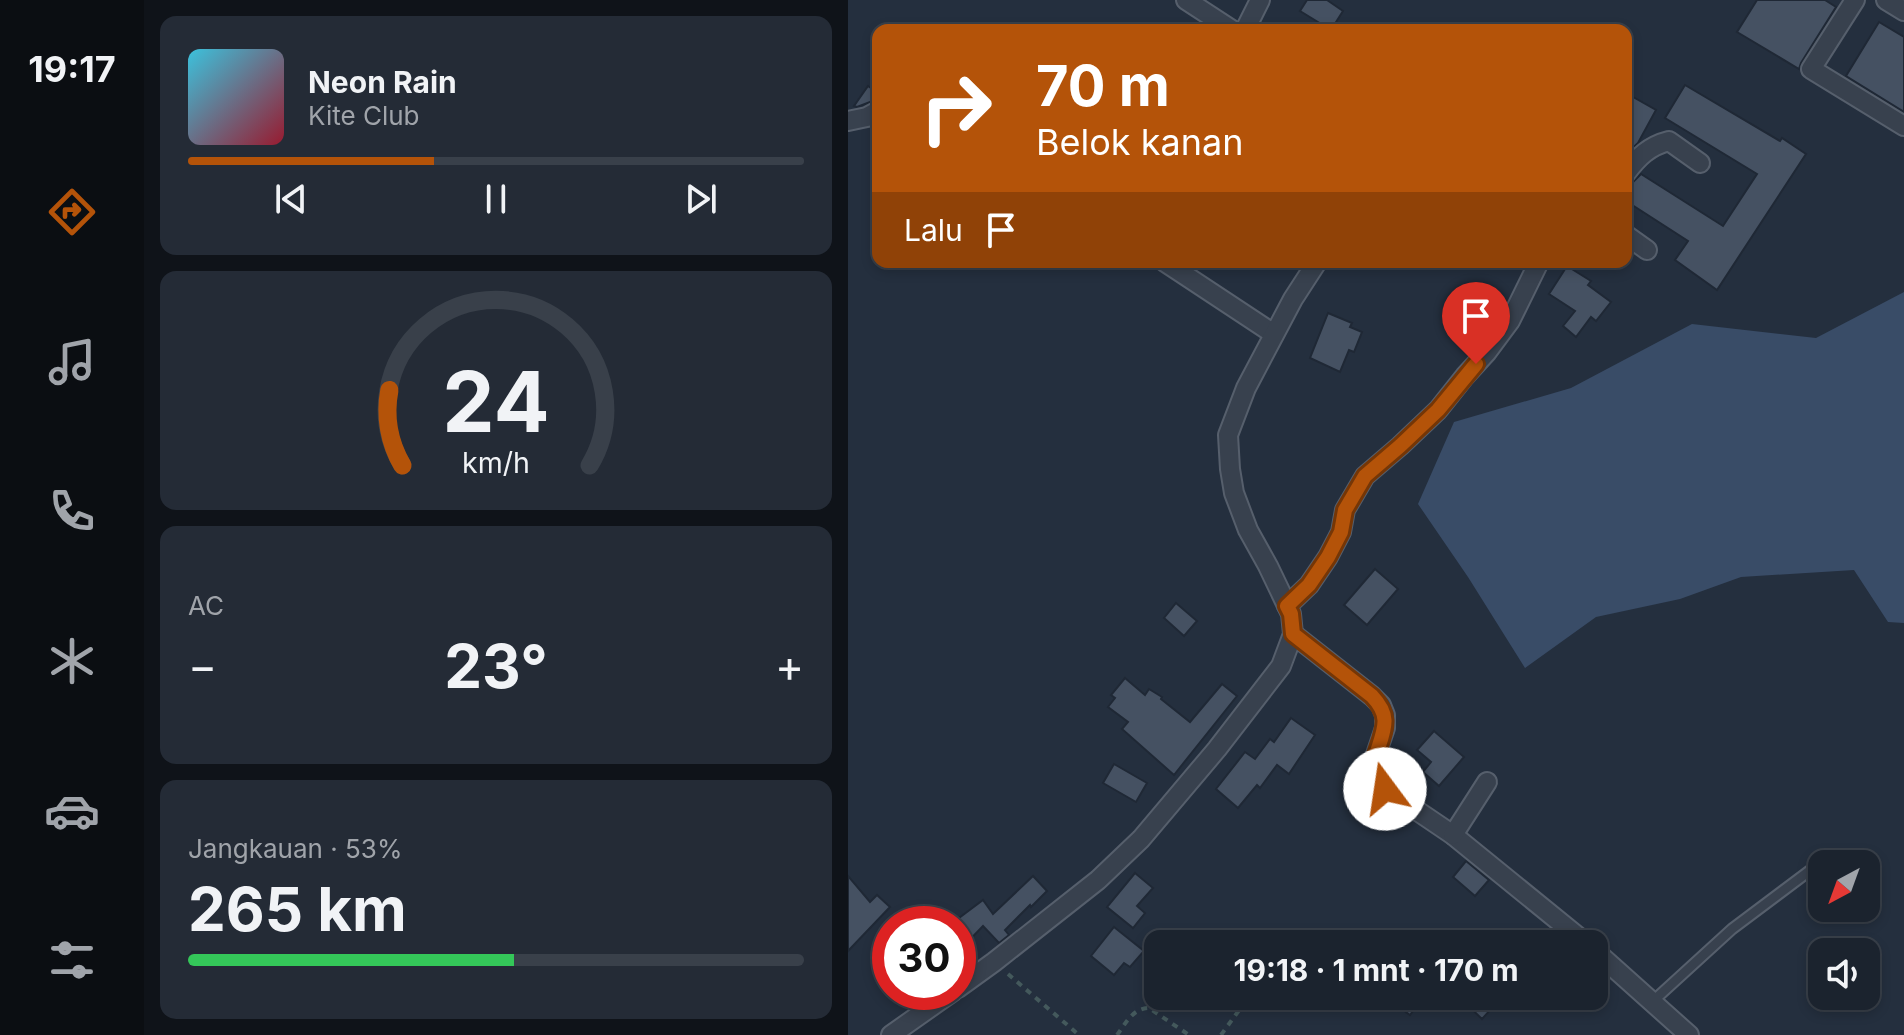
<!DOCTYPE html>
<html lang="id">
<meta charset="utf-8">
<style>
:root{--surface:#1b232e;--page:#242b36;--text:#f1f3f6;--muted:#a0a4aa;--line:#39404a;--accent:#b45309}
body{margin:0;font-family:Inter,sans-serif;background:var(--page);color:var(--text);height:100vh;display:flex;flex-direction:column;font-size:30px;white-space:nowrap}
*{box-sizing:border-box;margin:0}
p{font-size:26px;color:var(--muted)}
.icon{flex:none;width:44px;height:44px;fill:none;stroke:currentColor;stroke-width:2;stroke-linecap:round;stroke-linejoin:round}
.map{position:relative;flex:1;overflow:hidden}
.details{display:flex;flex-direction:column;gap:16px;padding:16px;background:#0f1319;width:704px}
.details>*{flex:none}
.hud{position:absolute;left:24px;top:24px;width:760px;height:244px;border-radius:16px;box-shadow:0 4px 12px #0003,0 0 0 2px var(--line);background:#b45309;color:#fff;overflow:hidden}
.needle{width:52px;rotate:221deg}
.buttons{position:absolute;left:960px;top:850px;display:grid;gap:16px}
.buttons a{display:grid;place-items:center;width:72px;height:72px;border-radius:16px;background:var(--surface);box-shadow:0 4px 12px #0003,0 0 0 2px var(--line);font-size:40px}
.speed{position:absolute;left:24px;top:906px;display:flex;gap:16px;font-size:40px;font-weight:700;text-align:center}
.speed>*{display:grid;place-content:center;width:104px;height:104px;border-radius:50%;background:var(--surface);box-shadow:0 4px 12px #0003,0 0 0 2px var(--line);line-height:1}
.speed .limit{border:12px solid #d22;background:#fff;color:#111}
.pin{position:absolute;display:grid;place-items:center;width:68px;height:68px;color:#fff;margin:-82px -34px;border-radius:50% 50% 50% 0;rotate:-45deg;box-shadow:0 0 8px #0007}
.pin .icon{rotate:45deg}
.me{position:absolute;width:88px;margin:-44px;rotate:346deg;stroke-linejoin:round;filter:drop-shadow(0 0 6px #0008)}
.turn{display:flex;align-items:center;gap:28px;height:168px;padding:0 32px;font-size:36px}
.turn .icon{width:104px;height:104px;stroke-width:2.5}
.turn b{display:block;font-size:56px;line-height:68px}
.then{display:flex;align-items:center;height:76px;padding:0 32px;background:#0003;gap:16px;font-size:30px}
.big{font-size:60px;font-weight:700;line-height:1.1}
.details .card{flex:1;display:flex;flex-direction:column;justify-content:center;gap:12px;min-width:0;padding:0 28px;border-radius:16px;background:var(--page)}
.details .dial{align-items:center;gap:0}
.dial svg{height:208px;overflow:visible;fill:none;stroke:var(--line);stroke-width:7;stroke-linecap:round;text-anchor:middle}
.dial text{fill:var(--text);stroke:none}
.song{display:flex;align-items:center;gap:24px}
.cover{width:96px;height:96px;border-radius:12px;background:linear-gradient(135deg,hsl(190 70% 55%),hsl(350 70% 35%))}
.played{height:8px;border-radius:4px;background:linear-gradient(90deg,var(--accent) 40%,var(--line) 40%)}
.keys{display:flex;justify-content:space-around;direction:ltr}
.heat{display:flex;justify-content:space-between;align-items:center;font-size:44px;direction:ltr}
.charge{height:12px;border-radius:6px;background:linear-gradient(90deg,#34c759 53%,var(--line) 0)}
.trip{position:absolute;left:296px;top:930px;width:464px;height:80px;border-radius:16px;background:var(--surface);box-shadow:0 4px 12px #0003,0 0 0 2px var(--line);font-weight:700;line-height:80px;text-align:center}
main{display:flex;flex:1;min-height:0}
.menu{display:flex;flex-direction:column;width:144px;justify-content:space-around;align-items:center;background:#0b0e12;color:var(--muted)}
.menu .icon{width:56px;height:56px}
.menu .current{color:var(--accent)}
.menu b{font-size:36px;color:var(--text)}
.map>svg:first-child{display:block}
.water{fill:#394c67}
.building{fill:#455162;stroke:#1f2835;stroke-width:2}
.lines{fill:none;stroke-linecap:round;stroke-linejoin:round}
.lane-casing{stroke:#565f6c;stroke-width:13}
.street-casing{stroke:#565f6c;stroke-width:22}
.path{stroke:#44595c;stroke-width:4;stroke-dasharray:6 6;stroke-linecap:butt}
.lane{stroke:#38414e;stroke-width:9}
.street{stroke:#38414e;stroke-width:18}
.route-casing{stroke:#753606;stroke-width:20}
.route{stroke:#b45309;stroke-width:14}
</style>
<main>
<nav class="menu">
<b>19:17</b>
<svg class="icon current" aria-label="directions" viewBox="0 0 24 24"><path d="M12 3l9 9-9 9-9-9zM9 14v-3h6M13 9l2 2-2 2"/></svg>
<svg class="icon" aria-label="music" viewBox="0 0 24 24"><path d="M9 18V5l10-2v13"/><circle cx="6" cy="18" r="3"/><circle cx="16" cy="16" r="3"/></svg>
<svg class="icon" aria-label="phone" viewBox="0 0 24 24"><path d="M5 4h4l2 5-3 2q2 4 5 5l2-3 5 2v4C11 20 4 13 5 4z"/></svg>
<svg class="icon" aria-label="climate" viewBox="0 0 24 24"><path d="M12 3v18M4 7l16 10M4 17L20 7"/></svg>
<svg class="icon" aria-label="car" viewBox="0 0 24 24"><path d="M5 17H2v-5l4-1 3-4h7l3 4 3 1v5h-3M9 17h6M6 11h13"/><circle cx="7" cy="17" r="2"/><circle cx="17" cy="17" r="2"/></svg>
<svg class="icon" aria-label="filters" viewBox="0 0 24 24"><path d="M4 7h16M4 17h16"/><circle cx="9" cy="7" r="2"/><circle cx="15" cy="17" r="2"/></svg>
</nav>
<section class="details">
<div class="card">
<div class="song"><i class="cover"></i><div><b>Neon Rain</b><p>Kite Club</p></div></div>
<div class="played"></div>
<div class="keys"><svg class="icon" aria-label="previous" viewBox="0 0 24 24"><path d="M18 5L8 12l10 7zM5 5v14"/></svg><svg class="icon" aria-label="pause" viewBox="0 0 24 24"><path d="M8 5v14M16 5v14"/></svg><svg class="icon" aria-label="next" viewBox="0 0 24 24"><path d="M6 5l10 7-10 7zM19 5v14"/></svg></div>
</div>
<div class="card dial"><svg viewBox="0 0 100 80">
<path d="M14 69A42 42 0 1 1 86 69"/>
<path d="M14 69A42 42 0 0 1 9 40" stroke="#b45309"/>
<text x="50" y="56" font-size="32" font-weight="700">24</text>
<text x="50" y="72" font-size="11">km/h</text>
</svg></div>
<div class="card"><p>AC</p>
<div class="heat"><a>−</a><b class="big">23°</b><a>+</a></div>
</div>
<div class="card"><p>Jangkauan · 53%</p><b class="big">265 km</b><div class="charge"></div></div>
</section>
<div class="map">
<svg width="1056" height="1035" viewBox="0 0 1056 1035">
<rect width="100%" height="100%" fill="#242f3e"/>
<!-- water -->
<path class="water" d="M1056 292V623L1040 622 1006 570 893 577 832 599 748 617 677 668 620 577 570 504 606 422 723 388 844 324 968 338Z"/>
<!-- building -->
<g class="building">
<path d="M459 0H479L495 11 483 30 452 11Z"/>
<path d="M909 0H977L988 7 953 63 951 69 889 32Z"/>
<path d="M1031 22 1056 37V112L998 76Z"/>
<path d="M837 85 932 141 934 138 958 154 869 290 827 260 840 241 778 201V185L783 184 793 174 875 226 909 174 817 118Z"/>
<path d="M20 86 30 93V99L9 107 6 106Z"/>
<path d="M778 93 808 110 790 143 778 154Z"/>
<path d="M719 266 743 281 740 285 763 302 748 321 743 317 728 337 715 326 727 311 701 294Z"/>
<path d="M480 313 504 323 502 327 514 332 506 352 501 350 492 372 462 358Z"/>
<path d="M527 569 550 589 519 625 496 605Z"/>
<path d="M328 603 349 621 336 636 316 618Z"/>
<path d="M277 678 297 695 301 689 314 697 313 699 342 722 374 684 389 696 326 775 274 729 280 722 260 707 267 698 263 695Z"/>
<path d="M443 718 467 735 441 774 429 765 412 788 409 785 390 808 368 789 397 752 407 759 422 739 426 742Z"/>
<path d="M586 731 616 757 591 786 575 772 583 762 569 750Z"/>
<path d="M266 764 299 783 288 802 255 783Z"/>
<path d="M618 861 641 880 627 896 605 877Z"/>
<path d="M287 873 305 888 289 906 297 913 285 928 259 907Z"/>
<path d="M0 876 22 902 29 895 42 907 0 951Z"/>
<path d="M185 876 199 891 183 907 182 905 157 930 161 935 151 943 135 926 110 952V924H103L135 900 145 914Z"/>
<path d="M266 927 296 951 282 967 276 963 266 975 243 956Z"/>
<path d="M536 996H576L562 1015Z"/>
<path d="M610 996H655L634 1019Z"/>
</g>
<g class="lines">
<defs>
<path id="lane" d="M804 1002 884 929 976 860"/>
<g id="street">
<path d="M338 0 384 30"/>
<path d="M1007 0 963 69 1056 126"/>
<path d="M1038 0 1056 11"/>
<path d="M397 30 412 0"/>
<path d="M0 121 19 117 30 111"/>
<path d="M778 173C790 157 801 146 821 141L852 163"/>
<path d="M778 235 799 250"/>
<path d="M317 262 426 334"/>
<path d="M439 606 461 585 480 557 493 532 497 510 517 476 552 446 590 410 617 376 639 352 662 321 691 262"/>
<path d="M445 634 524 696 533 705 537 715V728L524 766 525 774 537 789 605 835 739 944"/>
<path d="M605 835 639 782"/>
<path d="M746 950 841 1035"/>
<path d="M110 988 146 962 250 880 293 839 369 749 433 666 445 634 443 614 420 566 400 530 386 493 382 469 380 435 398 388 445 299 469 262"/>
<path d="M43 1035 104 992"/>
</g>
</defs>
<!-- lane casing -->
<use href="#lane" class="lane-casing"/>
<!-- street casing -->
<use href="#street" class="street-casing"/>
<!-- path -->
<g class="path">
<path d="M160 974 231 1035"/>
<path d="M269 1035C278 1023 285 1008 301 1008L341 1035"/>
<path d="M373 1035 397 1002"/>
</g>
<!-- lane -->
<use href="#lane" class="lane"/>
<!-- street -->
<use href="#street" class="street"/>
</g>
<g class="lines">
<defs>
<path id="route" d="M537 789C533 785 527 779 525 774 522 767 526 761 528 755 536 729 544 717 524 696L445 634 443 614 439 606 461 585 480 557 493 532 497 510 517 476 552 446 590 410 628 364"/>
</defs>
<!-- route casing -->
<use href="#route" class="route-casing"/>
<!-- route -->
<use href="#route" class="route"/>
</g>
</svg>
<div class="buttons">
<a><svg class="needle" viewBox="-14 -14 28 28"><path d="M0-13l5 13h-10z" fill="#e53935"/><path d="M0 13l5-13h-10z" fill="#a0a4aa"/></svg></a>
<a><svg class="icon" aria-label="sound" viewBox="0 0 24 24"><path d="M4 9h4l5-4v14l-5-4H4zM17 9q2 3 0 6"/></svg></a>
</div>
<div class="speed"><div class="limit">30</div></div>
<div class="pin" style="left:628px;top:364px;background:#d93025"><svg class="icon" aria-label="arrive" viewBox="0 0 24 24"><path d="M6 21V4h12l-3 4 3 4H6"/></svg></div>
<svg class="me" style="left:537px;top:789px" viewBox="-20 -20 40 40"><circle r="19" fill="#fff"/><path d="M0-13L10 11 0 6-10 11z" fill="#b45309"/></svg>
<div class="trip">19:18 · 1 mnt · 170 m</div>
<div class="hud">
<div class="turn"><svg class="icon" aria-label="right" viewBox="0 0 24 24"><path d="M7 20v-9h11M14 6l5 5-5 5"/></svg><div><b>70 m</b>Belok kanan</div></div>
<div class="then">Lalu<svg class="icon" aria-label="arrive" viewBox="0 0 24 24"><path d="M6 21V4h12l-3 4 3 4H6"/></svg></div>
</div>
</div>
</main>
